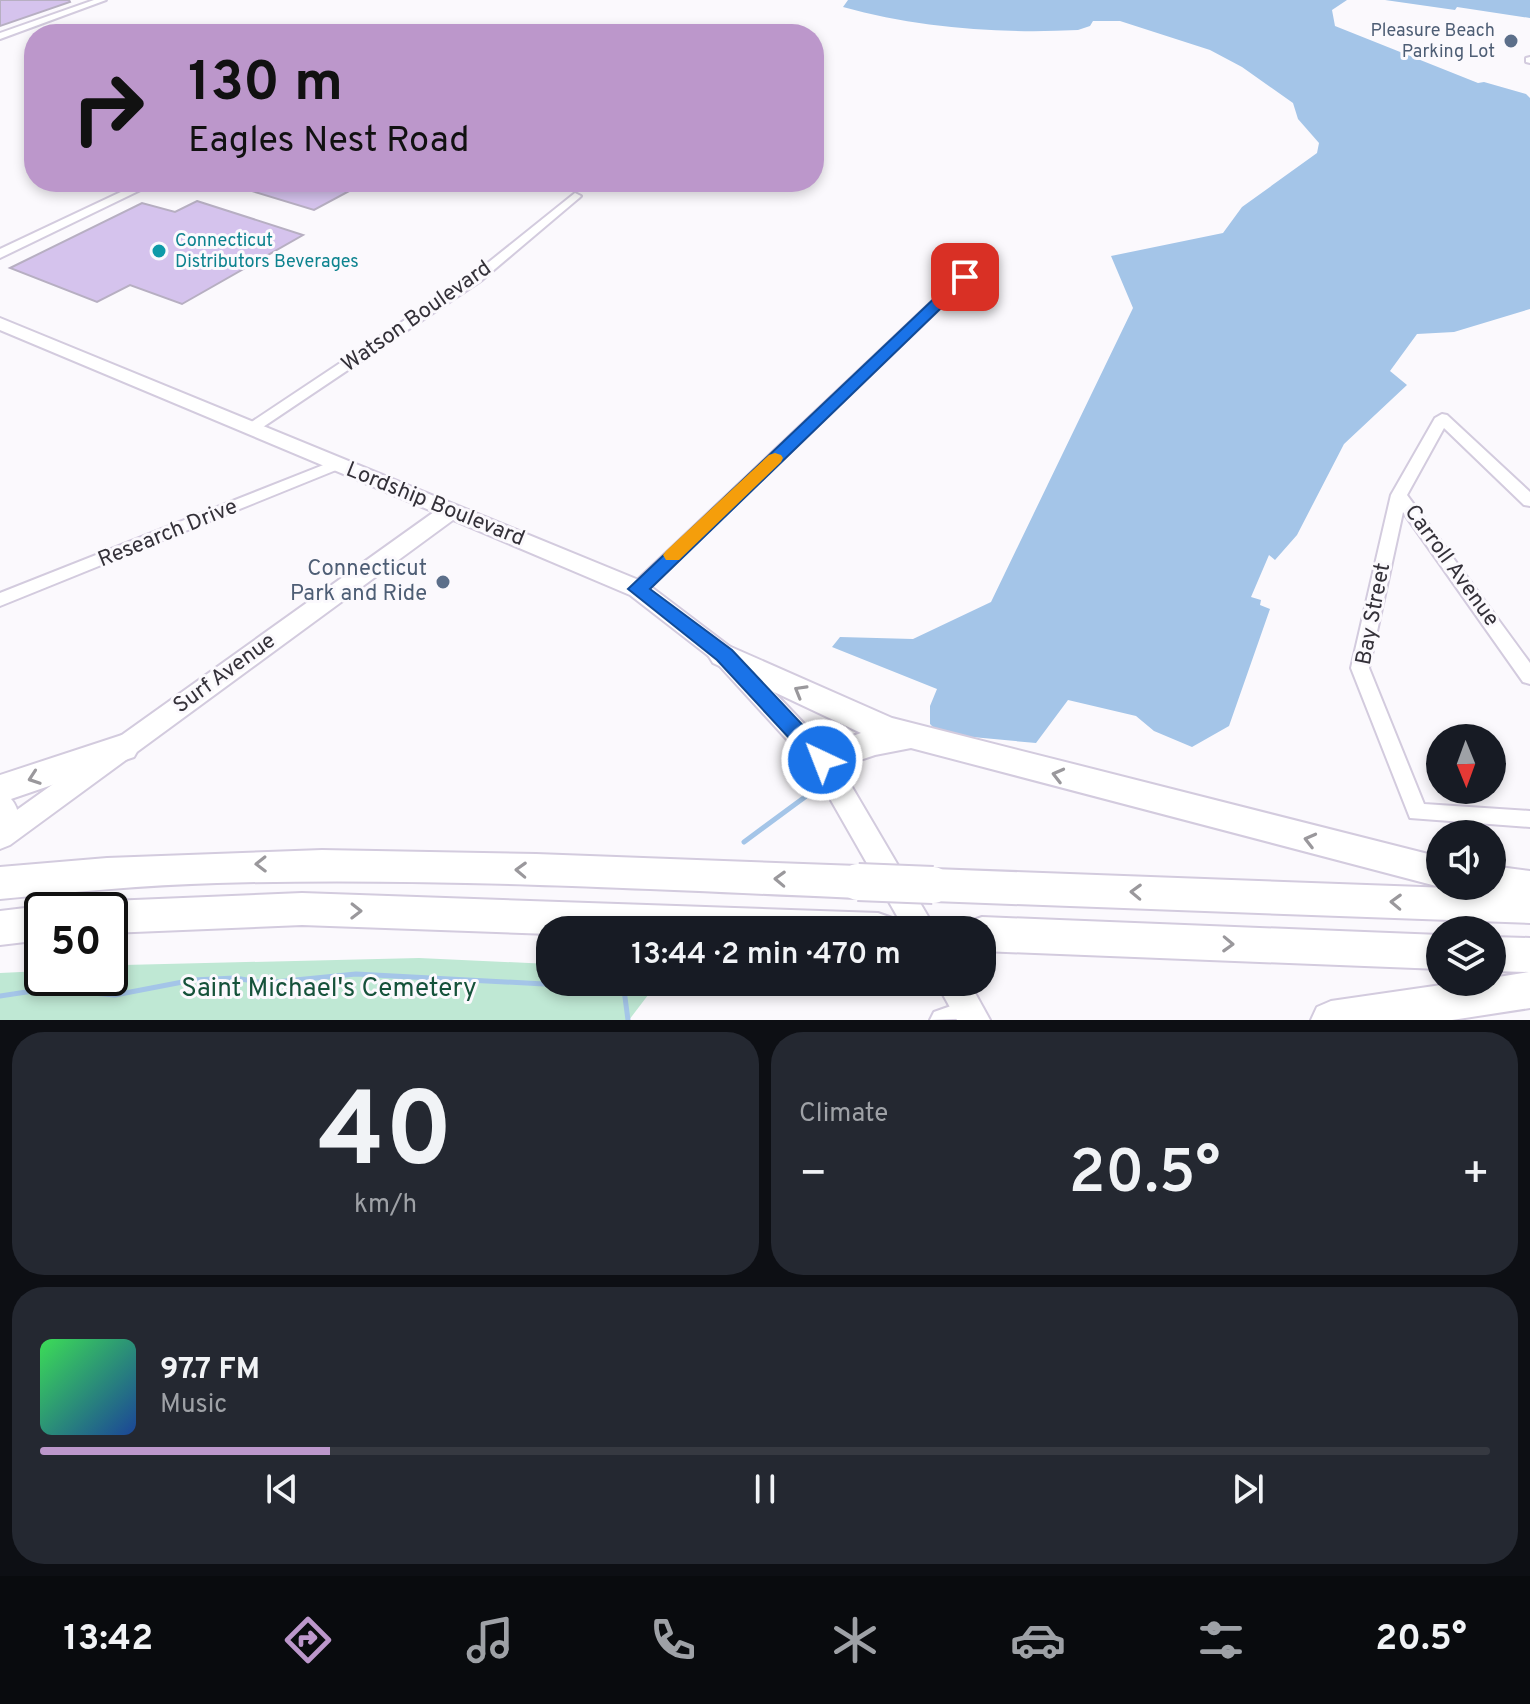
<!DOCTYPE html>
<meta charset="utf-8">
<style>
:root{--surface:#171b24;--page:#242831;--text:#f1f3f6;--muted:#9ea1a6;--line:#363941;--accent:#bc97cb}
body{margin:0;font-family:Overpass,sans-serif;background:var(--page);color:var(--text);height:100vh;display:flex;flex-direction:column;font-size:30px;white-space:nowrap}
*{box-sizing:border-box;margin:0}
p{font-size:26px;color:var(--muted)}
.icon{flex:none;width:44px;height:44px;fill:none;stroke:currentColor;stroke-width:2;stroke-linecap:round;stroke-linejoin:round}
.map{position:relative;height:1020px;overflow:hidden}
.panel{display:flex;flex-direction:column;gap:12px;padding:12px;background:#0d0f14;flex:1}
.panel>*{flex:none}
.banner{position:absolute;left:24px;top:24px;width:800px;height:168px;border-radius:32px;box-shadow:0 4px 12px #0003;background:#bc97cb;color:#111;overflow:hidden}
.needle{width:52px;rotate:179deg}
.fabs{position:absolute;left:1426px;top:724px;display:grid;gap:16px}
.fabs a{display:grid;place-items:center;width:80px;height:80px;border-radius:50%;background:var(--surface);box-shadow:0 4px 12px #0003;font-size:40px}
.speed{position:absolute;left:24px;top:892px;display:flex;gap:16px;font-size:40px;font-weight:700;text-align:center}
.speed>*{display:grid;place-content:center;width:104px;height:104px;border-radius:50%;background:var(--surface);box-shadow:0 4px 12px #0003;line-height:1}
.speed .limit{border:4px solid #111;border-radius:12px;background:#fff;color:#111}
.pin{position:absolute;display:grid;place-items:center;width:68px;height:68px;color:#fff;margin:-34px;border-radius:16px;box-shadow:0 4px 12px #0006}
.me{position:absolute;width:88px;margin:-44px;rotate:317deg;stroke-linejoin:round;filter:drop-shadow(0 0 6px #0008)}
.turn{display:flex;align-items:center;gap:28px;height:168px;padding:0 32px;font-size:36px}
.turn .icon{width:104px;height:104px;stroke-width:2.5}
.turn b{display:block;font-size:56px;line-height:68px}
.big{font-size:60px;font-weight:600;line-height:1.1}
.panel .widget{flex:1;display:flex;flex-direction:column;justify-content:center;gap:12px;min-width:0;padding:0 28px;border-radius:32px;background:var(--page)}
.panel .dial{align-items:center;gap:0}
.dial b{font-size:104px;line-height:1}
.song{display:flex;align-items:center;gap:24px}
.cover{width:96px;height:96px;border-radius:12px;background:linear-gradient(135deg,hsl(130 70% 55%),hsl(220 70% 35%))}
.played{height:8px;border-radius:4px;background:linear-gradient(90deg,var(--accent) 20%,var(--line) 20%)}
.keys{display:flex;justify-content:space-around;direction:ltr}
.heat{display:flex;justify-content:space-between;align-items:center;font-size:44px;direction:ltr}
.panel .tiles{flex:1;display:grid;gap:12px;grid-template-columns:1fr 1fr}
.widget:last-child{grid-column:span 2}
.trip{position:absolute;left:536px;top:916px;width:460px;height:80px;border-radius:32px;background:var(--surface);box-shadow:0 4px 12px #0003;font-weight:600;line-height:80px;text-align:center}
.menu{display:flex;height:128px;justify-content:space-around;align-items:center;background:#090b0e;color:var(--muted)}
.menu .icon{width:56px;height:56px}
.menu .selected{color:var(--accent)}
.menu b{font-size:36px;color:var(--text)}
.map>svg:first-child{display:block}
.green{fill:#bfe8d4}
.water{fill:#a4c5e8}
.lines{fill:none;stroke-linecap:round;stroke-linejoin:round}
.stream{stroke:#a4c5e8;stroke-width:5}
.building{fill:#d5c3ed;stroke:#b7afc2;stroke-width:2}
.street-casing{stroke:#d3cbde;stroke-width:4}
.secondary-casing{stroke:#d3cbde;stroke-width:4}
.highway-casing{stroke:#d3cbde;stroke-width:4}
.street{fill:#fff;fill-rule:evenodd}
.secondary{fill:#fff;fill-rule:evenodd}
.highway{fill:#fff;fill-rule:evenodd}
.highway-bridge-casing{stroke:#d3cbde;stroke-width:40;stroke-linecap:butt}
.highway-bridge{stroke:#fff;stroke-width:36}
.oneway{stroke:#9a989c}
.route{fill:#1a73e8;stroke:#114b97;stroke-width:2}
.slow{fill:#f59e0b}
.service-dot{fill:#5c6f8a;stroke:#fbf9fd;stroke-width:3}
.culture-dot{fill:#0f9aa8;stroke:#fbf9fd;stroke-width:3}
.labels{text-anchor:middle;dominant-baseline:central;stroke-width:6;stroke-linejoin:round;paint-order:stroke}
.far-service-label{font-size:18px;fill:#4e5e75;stroke:#fbf9fd;text-anchor:end}
.far-culture-label{font-size:18px;fill:#0d838f;stroke:#fbf9fd;text-anchor:start}
.street-label{font-size:22px;fill:#343139;stroke:#fbf9fd}
.service-label{font-size:22px;fill:#4e5e75;stroke:#fbf9fd;text-anchor:end}
.near-park-label{font-size:26px;fill:#15523a;stroke:#fbf9fd}
</style>
<div class="map">
<svg width="1530" height="1020" viewBox="0 0 1530 1020">
<rect width="100%" height="100%" fill="#fbf9fd"/>
<!-- green -->
<path class="green" d="M419 958 550 964V982H658L629 1020H0V973L42 971V978H110V966L124 965Z"/>
<!-- water -->
<g class="water">
<path d="M848 0H1347L1332 10 1335 26 1478 83 1484 82 1526 94 1530 98V309L1454 332 1417 334 1390 371 1407 385 1344 444 1297 535 1275 560 1269 555 1251 597 1261 600 1260 605 1270 609 1229 726 1192 747 1154 731 1136 716 1068 700 1036 743 940 734 930 724V706L937 689 832 647 840 637 913 639 991 602 1133 308 1111 256 1223 233 1242 207 1317 153 1319 143 1298 119 1293 103 1242 67 1210 50 1120 21H1093L1090 26 1078 30C1001 34 918 28 843 7Z"/>
<path d="M1385 0H1530V18L1457 7 1455 10Z"/>
</g>
<g class="lines">
<!-- stream -->
<g class="stream">
<path d="M744 842 809 794"/>
<path d="M623 982 628 1020"/>
<path d="M0 996 46 989 115 995 193 980 235 978 265 983 356 974 544 984 604 982"/>
</g>
</g>
<!-- building -->
<g class="building">
<path d="M0 0H69L70 2 0 26Z"/>
<path d="M232 182H336L355 188 314 210 232 185Z"/>
<path d="M197 201 303 235 182 304 130 285 97 302 10 268 142 203 175 212Z"/>
</g>
<g class="lines">
<defs>
<g id="street">
<path d="M94 0H106L0 39V33Z"/>
<path d="M1530 57V63L1526 62V58Z"/>
<path d="M142 182H157L0 258V249Z"/>
<path d="M575 193 581 196 579 198 482 280 257 431H247L245 428 247 425 474 274Z"/>
<path d="M965 273 969 274V280L644 593H632L629 589 632 585 961 274Z"/>
<path d="M1442 414 1447 415 1530 492V506L1524 505 1444 428 1407 495 1530 663V684L1523 682 1403 512 1369 668 1424 804 1530 811V827L1410 818 1351 668 1391 495 1435 418Z"/>
<path d="M336 460 344 465 341 468 0 606V593Z"/>
<path d="M968 1000 976 1004 980 1011 976 1018 930 1020 934 1012Z"/>
</g>
<g id="secondary">
<path d="M0 318 646 583 733 649 832 753 936 930H905L812 767 715 661 630 595 453 520 10 845 0 849V822L434 512 0 330Z"/>
<path d="M936 982H969L990 1020H957Z"/>
</g>
<g id="highway">
<path d="M724 644 892 718 1440 857V886H1444L1440 887 911 748 875 755 822 773 810 769 805 760 810 751 861 733 713 663 708 655 713 647Z"/>
<path d="M122 735 134 739 139 748 134 757 11 799C21 810 19 823 13 836L0 841V775Z"/>
<path d="M322 850 536 854 858 866 871 871 877 882 871 893 858 898C644 889 431 877 217 883 145 885 72 892 0 899V867L107 858Z"/>
<path d="M1492 866 1530 871V923L933 901 920 896 914 885 920 874 933 869 1477 889 1475 886H1492Z"/>
<path d="M302 893 878 913 892 918 897 930H550V934L302 925 110 933V910H94L96 905 110 901Z"/>
<path d="M42 906 52 910H42V940L0 945V911Z"/>
<path d="M982 917 1440 935V969L982 951V930H965L968 922Z"/>
<path d="M1492 937 1530 938V1008L1452 1020H1311L1317 1007 1331 1001 1462 982H1492V978L1529 972 1492 971Z"/>
</g>
</defs>
<!-- street casing -->
<use href="#street" class="street-casing"/>
<!-- secondary casing -->
<use href="#secondary" class="secondary-casing"/>
<!-- highway casing -->
<use href="#highway" class="highway-casing"/>
<!-- street -->
<use href="#street" class="street"/>
<!-- secondary -->
<use href="#secondary" class="secondary"/>
<!-- highway -->
<use href="#highway" class="highway"/>
<defs>
<path id="highway-bridge" d="M858 882 933 885"/>
</defs>
<!-- highway-bridge casing -->
<use href="#highway-bridge" class="highway-bridge-casing"/>
<!-- highway-bridge -->
<use href="#highway-bridge" class="highway-bridge"/>
</g>
<!-- one-way arrows -->
<defs><path id="oneway-chevron" d="M-2-3.5L2.5 0L-2 3.5" fill="none" stroke-width="1.6" stroke-linecap="round" stroke-linejoin="round" transform="scale(2)"/></defs>
<g class="oneway">
<use href="#oneway-chevron" transform="translate(800 691) rotate(-150)"/>
<use href="#oneway-chevron" transform="translate(1058 775) rotate(-166)"/>
<use href="#oneway-chevron" transform="translate(34 778) rotate(161)"/>
<use href="#oneway-chevron" transform="translate(1310 840) rotate(-166)"/>
<use href="#oneway-chevron" transform="translate(261 864) rotate(179)"/>
<use href="#oneway-chevron" transform="translate(521 870) rotate(-178)"/>
<use href="#oneway-chevron" transform="translate(780 879) rotate(-178)"/>
<use href="#oneway-chevron" transform="translate(1136 892) rotate(-178)"/>
<use href="#oneway-chevron" transform="translate(1396 902) rotate(-178)"/>
<use href="#oneway-chevron" transform="translate(356 911) rotate(1)"/>
<use href="#oneway-chevron" transform="translate(1228 944) rotate(2)"/>
</g>
<!-- route -->
<path class="route" d="M965 273 972 277 970 280 650 589 732 650 830 754 834 760 830 766 822 768 815 766 717 660 628 589 960 274Z"/>
<!-- slow -->
<path class="slow" d="M775 453 781 455 783 458 781 462 679 560H666L663 555 666 551 769 455Z"/>
<!-- markers -->
<g class="service-dot">
<circle cx="1511" cy="41" r="8"/>
<circle cx="443" cy="582" r="8"/>
</g>
<circle class="culture-dot" cx="159" cy="251" r="8"/>
<g class="labels">
<!-- far-service labels -->
<g class="far-service-label">
<text x="1495" y="31">Pleasure Beach<tspan x="1495" dy="21">Parking Lot</tspan></text>
</g>
<!-- far-culture labels -->
<g class="far-culture-label">
<text x="175" y="241">Connecticut<tspan x="175" dy="21">Distributors Beverages</tspan></text>
</g>
<!-- street labels -->
<g class="street-label">
<text transform="translate(417 317) rotate(-35)">Watson Boulevard</text>
<text transform="translate(435 505) rotate(22)">Lordship Boulevard</text>
<text transform="translate(168 534) rotate(-22)">Research Drive</text>
<text transform="translate(1451 566) rotate(54)">Carroll Avenue</text>
<text transform="translate(1374 614) rotate(-79)">Bay Street</text>
<text transform="translate(225 674) rotate(-36)">Surf Avenue</text>
</g>
<!-- service labels -->
<g class="service-label">
<text x="427" y="569">Connecticut<tspan x="427" dy="25">Park and Ride</tspan></text>
</g>
<!-- near-park labels -->
<g class="near-park-label">
<text x="329" y="989">Saint Michael's Cemetery</text>
</g>
</g>
</svg>
<div class="fabs">
<a><svg class="needle" viewBox="-14 -14 28 28"><path d="M0-13l5 13h-10z" fill="#e53935"/><path d="M0 13l5-13h-10z" fill="#9ea1a6"/></svg></a>
<a><svg class="icon" aria-label="sound" viewBox="0 0 24 24"><path d="M4 9h4l5-4v14l-5-4H4zM17 9q2 3 0 6"/></svg></a>
<a><svg class="icon" aria-label="layers" viewBox="0 0 24 24"><path d="M12 4l9 5-9 5-9-5zM3 14l9 5 9-5"/></svg></a>
</div>
<div class="speed"><div class="limit">50</div></div>
<div class="pin" style="left:965px;top:277px;background:#d93025"><svg class="icon" aria-label="arrive" viewBox="0 0 24 24"><path d="M6 21V4h12l-3 4 3 4H6"/></svg></div>
<svg class="me" style="left:822px;top:760px" viewBox="-20 -20 40 40"><circle r="17" fill="#1a73e8" stroke="#fff" stroke-width="3"/><path d="M0-11L8 9 0 5-8 9z" fill="#fff"/></svg>
<div class="trip">13:44 · 2 min · 470 m</div>
<div class="banner">
<div class="turn"><svg class="icon" aria-label="right" viewBox="0 0 24 24"><path d="M7 20v-9h11M14 6l5 5-5 5"/></svg><div><b>130 m</b>Eagles Nest Road</div></div>
</div>
</div>
<section class="panel">
<div class="tiles">
<div class="widget dial"><b>40</b><p>km/h</p></div>
<div class="widget"><p>Climate</p>
<div class="heat"><a>−</a><b class="big">20.5°</b><a>+</a></div>
</div>
<div class="widget">
<div class="song"><i class="cover"></i><div><b>97.7 FM</b><p>Music</p></div></div>
<div class="played"></div>
<div class="keys"><svg class="icon" aria-label="previous" viewBox="0 0 24 24"><path d="M18 5L8 12l10 7zM5 5v14"/></svg><svg class="icon" aria-label="pause" viewBox="0 0 24 24"><path d="M8 5v14M16 5v14"/></svg><svg class="icon" aria-label="next" viewBox="0 0 24 24"><path d="M6 5l10 7-10 7zM19 5v14"/></svg></div>
</div>
</div>
</section>
<nav class="menu">
<b>13:42</b>
<svg class="icon selected" aria-label="directions" viewBox="0 0 24 24"><path d="M12 3l9 9-9 9-9-9zM9 14v-3h6M13 9l2 2-2 2"/></svg>
<svg class="icon" aria-label="music" viewBox="0 0 24 24"><path d="M9 18V5l10-2v13"/><circle cx="6" cy="18" r="3"/><circle cx="16" cy="16" r="3"/></svg>
<svg class="icon" aria-label="phone" viewBox="0 0 24 24"><path d="M5 4h4l2 5-3 2q2 4 5 5l2-3 5 2v4C11 20 4 13 5 4z"/></svg>
<svg class="icon" aria-label="climate" viewBox="0 0 24 24"><path d="M12 3v18M4 7l16 10M4 17L20 7"/></svg>
<svg class="icon" aria-label="car" viewBox="0 0 24 24"><path d="M5 17H2v-5l4-1 3-4h7l3 4 3 1v5h-3M9 17h6M6 11h13"/><circle cx="7" cy="17" r="2"/><circle cx="17" cy="17" r="2"/></svg>
<svg class="icon" aria-label="filters" viewBox="0 0 24 24"><path d="M4 7h16M4 17h16"/><circle cx="9" cy="7" r="2"/><circle cx="15" cy="17" r="2"/></svg>
<b>20.5°</b>
</nav>
